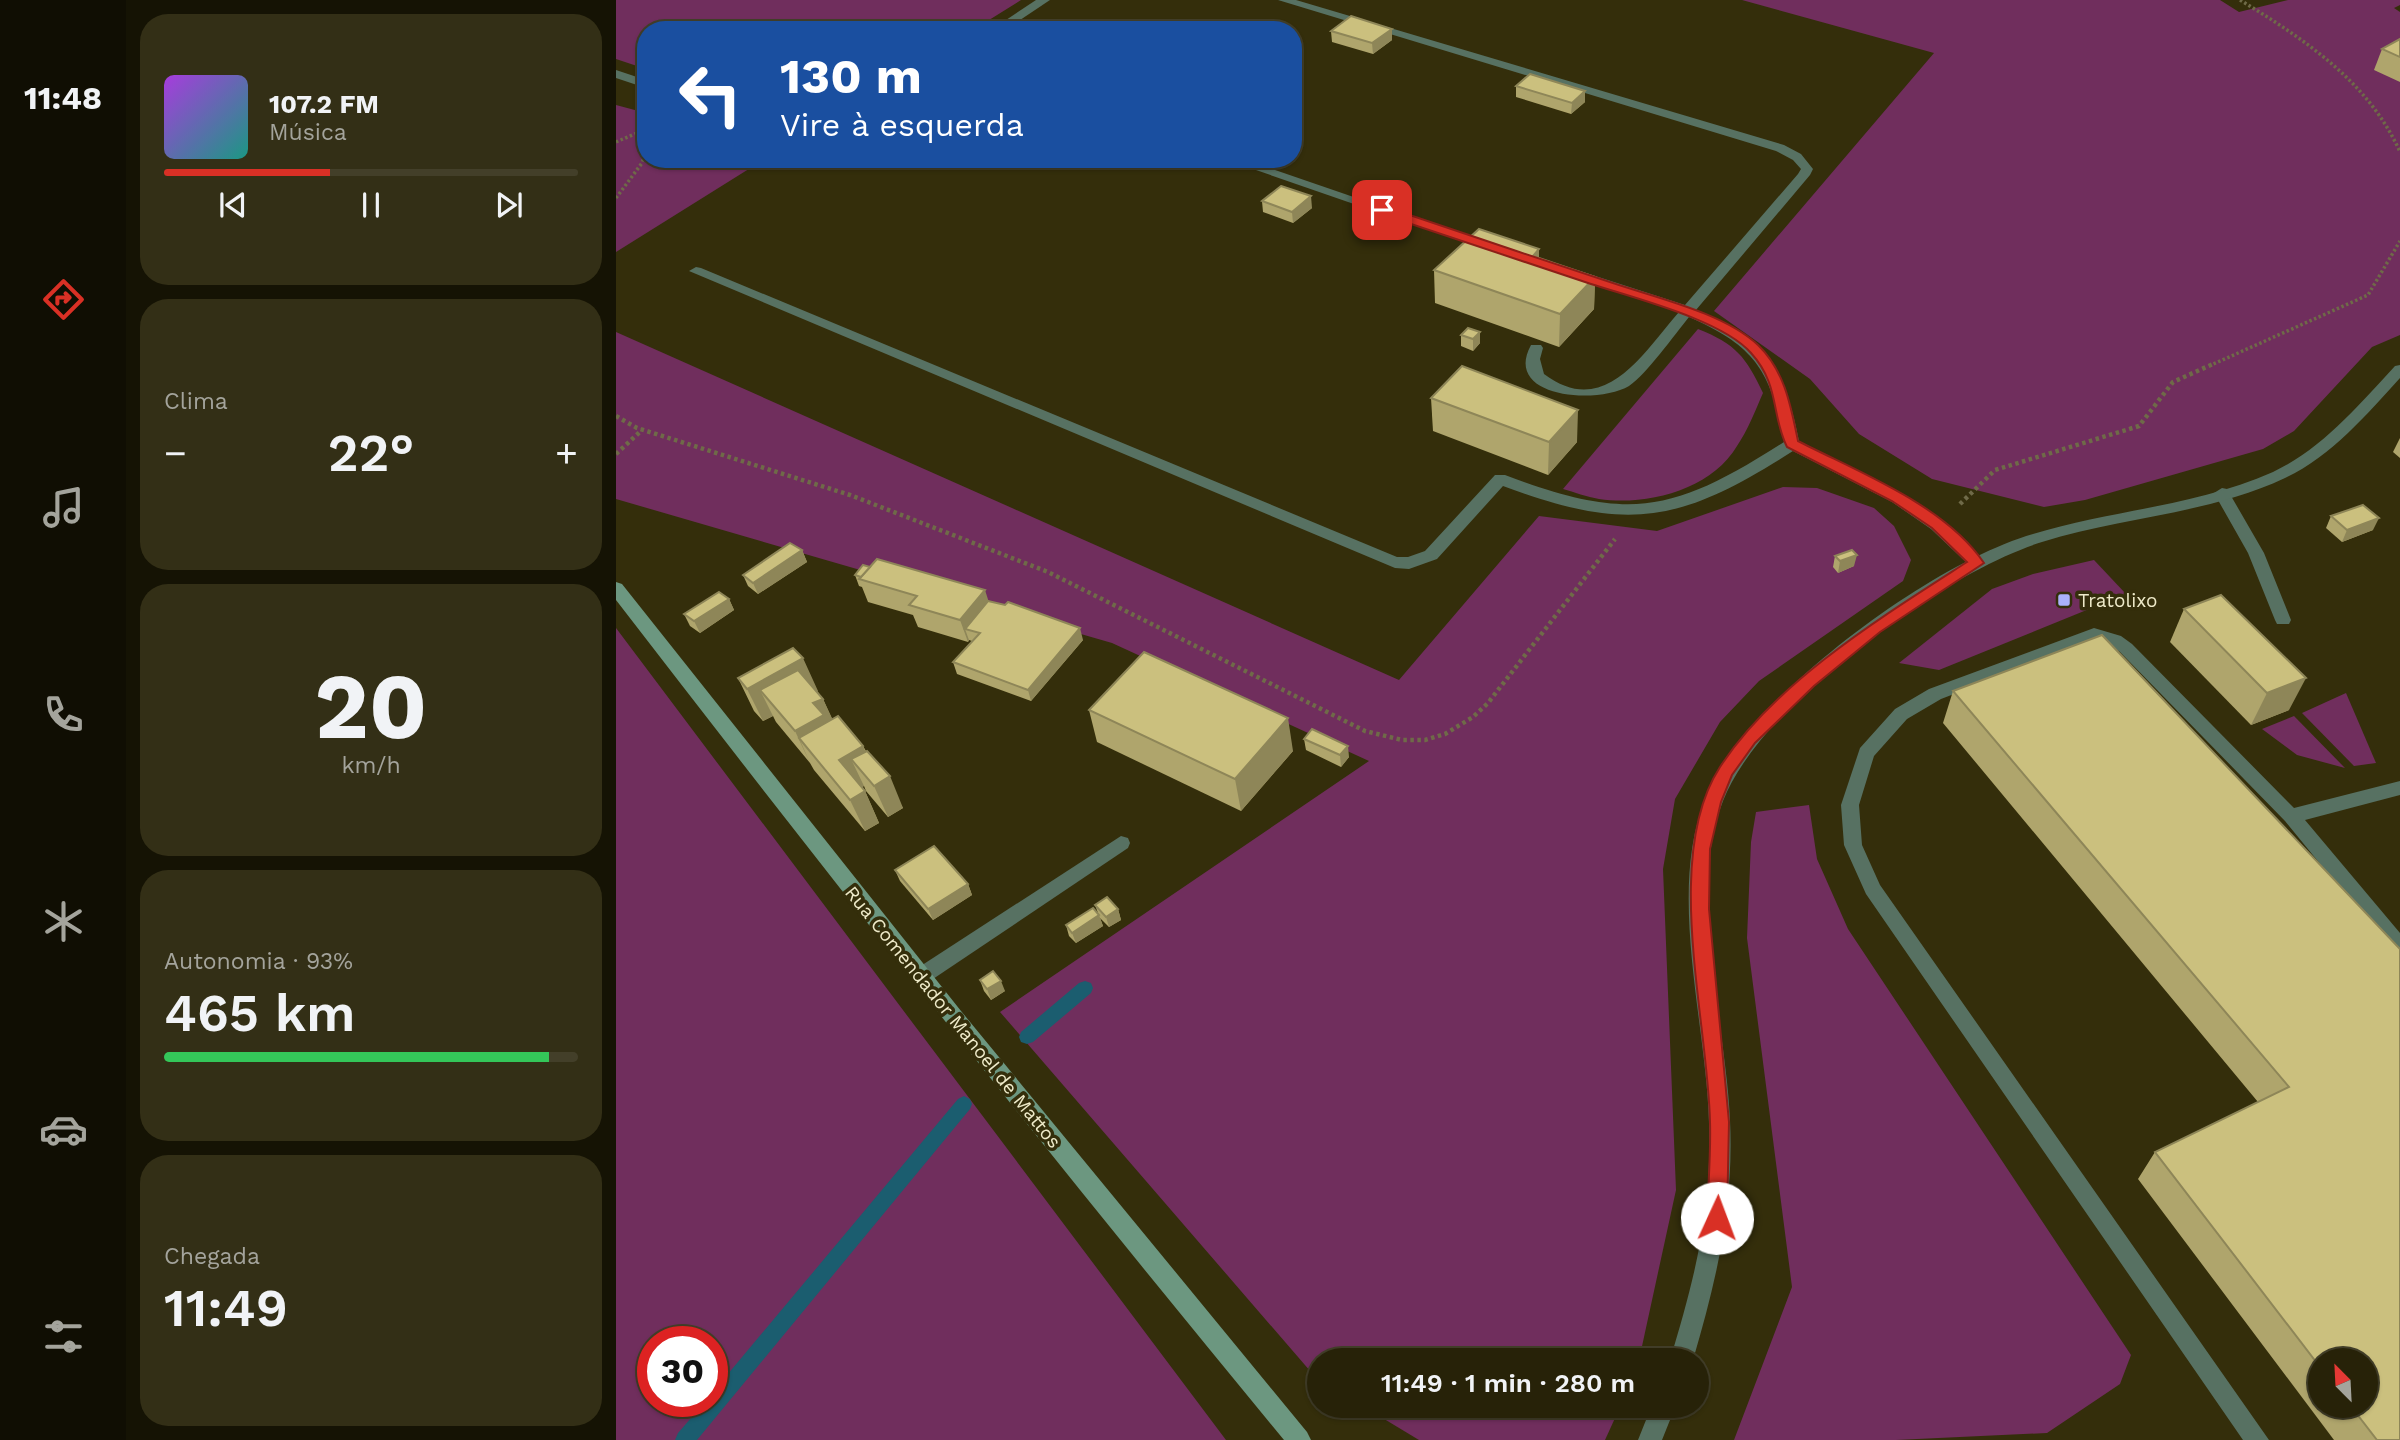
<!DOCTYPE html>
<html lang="pt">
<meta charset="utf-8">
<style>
:root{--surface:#272208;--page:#332f16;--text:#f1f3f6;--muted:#a4a49c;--line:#433f29;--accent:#d93025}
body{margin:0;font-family:"Work Sans",sans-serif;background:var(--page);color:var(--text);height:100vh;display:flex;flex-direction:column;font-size:26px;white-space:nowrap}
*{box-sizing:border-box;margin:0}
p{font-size:23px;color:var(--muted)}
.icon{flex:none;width:38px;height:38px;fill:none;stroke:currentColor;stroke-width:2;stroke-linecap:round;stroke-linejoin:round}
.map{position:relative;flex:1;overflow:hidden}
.details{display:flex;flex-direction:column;gap:14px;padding:14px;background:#151304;width:490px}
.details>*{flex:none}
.hud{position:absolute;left:21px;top:21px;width:665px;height:147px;border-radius:28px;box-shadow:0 2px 5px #0004,0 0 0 2px var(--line);background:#1a4fa0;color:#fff;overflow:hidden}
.needle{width:46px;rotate:336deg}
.tools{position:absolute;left:1692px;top:1348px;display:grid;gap:14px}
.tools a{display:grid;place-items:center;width:70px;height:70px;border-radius:50%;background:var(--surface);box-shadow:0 2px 5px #0004,0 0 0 2px var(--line);font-size:35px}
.speed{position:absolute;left:21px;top:1326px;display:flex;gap:14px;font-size:35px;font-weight:700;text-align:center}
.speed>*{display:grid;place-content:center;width:91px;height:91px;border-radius:50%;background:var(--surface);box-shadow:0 2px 5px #0004,0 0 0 2px var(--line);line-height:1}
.speed .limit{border:10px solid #d22;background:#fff;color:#111}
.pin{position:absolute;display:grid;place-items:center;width:60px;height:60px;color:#fff;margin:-30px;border-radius:14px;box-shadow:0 4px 10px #0006}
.me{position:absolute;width:77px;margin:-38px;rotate:2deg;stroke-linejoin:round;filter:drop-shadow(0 0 5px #0008)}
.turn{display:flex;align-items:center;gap:24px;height:147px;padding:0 28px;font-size:32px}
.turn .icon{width:91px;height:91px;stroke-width:2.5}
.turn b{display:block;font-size:49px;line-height:60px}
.big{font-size:52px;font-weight:600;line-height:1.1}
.details .tile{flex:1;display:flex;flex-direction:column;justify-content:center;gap:10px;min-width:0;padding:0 24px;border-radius:28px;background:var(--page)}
.details .dial{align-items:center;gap:0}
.dial b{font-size:91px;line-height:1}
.song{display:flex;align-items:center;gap:21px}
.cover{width:84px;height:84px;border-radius:10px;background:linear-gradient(135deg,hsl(280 70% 55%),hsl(170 70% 35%))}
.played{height:7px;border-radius:4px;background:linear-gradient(90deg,var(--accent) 40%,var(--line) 40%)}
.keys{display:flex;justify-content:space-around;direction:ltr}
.heat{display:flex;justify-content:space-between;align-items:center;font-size:38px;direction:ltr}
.charge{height:10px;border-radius:5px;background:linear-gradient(90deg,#34c759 93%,var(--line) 0)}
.trip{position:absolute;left:691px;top:1348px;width:402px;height:70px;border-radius:35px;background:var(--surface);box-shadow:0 2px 5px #0004,0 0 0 2px var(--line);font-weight:600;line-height:70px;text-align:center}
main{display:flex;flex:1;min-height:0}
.tab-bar{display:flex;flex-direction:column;width:126px;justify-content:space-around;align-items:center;background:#100e03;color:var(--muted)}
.tab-bar .icon{width:49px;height:49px}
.tab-bar .on{color:var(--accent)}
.tab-bar b{font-size:32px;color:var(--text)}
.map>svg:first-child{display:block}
.green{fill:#702e5d;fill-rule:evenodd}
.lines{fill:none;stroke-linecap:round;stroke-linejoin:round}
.stream{fill:#1b5d6f;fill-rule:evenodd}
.path-far1{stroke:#6f6a48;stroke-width:3.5;stroke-dasharray:2.5 2.5;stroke-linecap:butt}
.path{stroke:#6f6a48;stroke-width:4.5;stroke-dasharray:3.5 3.5;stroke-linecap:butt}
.lane{fill:#577162;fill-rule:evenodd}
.street{fill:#577162;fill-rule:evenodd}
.secondary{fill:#6c9780;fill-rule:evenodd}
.wall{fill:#afa56c;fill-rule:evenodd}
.shaded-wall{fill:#8e8658}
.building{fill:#cbc07e;stroke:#8e8658;stroke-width:2}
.route{fill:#d93025;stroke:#8d1f18;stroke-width:2}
.poi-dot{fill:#aab0fb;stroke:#342e0b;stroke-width:2.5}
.labels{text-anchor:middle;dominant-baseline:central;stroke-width:7;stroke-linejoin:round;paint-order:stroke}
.poi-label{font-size:19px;fill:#eeeac9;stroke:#342e0b;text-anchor:start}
.street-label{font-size:19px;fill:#eeeac9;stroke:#342e0b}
</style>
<main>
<nav class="tab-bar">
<b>11:48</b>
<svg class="icon on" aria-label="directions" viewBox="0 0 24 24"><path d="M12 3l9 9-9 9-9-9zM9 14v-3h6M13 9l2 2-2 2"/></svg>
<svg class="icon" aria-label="music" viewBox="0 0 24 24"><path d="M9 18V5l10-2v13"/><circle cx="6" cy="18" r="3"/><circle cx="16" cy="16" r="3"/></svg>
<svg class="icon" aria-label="phone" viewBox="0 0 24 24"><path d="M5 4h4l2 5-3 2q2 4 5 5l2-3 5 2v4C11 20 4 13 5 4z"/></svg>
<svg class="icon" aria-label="climate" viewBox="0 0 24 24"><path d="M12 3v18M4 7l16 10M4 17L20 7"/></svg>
<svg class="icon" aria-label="car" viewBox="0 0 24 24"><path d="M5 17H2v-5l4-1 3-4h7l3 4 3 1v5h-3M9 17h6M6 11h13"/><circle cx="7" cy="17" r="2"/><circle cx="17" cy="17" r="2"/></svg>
<svg class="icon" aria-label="filters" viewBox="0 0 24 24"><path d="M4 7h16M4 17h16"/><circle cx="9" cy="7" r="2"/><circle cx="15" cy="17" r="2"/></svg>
</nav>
<section class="details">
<div class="tile">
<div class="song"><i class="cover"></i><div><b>107.2 FM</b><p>Música</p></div></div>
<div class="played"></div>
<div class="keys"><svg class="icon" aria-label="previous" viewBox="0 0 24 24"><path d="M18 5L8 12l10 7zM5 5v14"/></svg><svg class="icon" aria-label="pause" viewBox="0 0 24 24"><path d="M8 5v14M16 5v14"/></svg><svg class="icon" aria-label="next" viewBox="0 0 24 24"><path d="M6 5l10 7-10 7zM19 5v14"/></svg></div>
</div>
<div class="tile"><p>Clima</p>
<div class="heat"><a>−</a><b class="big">22°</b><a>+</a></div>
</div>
<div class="tile dial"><b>20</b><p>km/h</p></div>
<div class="tile"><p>Autonomia · 93%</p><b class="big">465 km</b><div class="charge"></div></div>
<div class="tile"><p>Chegada</p><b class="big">11:49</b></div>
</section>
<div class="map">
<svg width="1784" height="1440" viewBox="0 0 1784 1440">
<rect width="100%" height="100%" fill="#342e0b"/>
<!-- green -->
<g class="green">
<path d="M0 0H405L357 30H30V69L0 59Z"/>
<path d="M1126 0H1604L1623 12 1672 0H1784V5L1778 8 1784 12V335L1756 347 1678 431 1647 449 1469 500 1428 507 1316 479 1243 434 1194 379 1098 311 1318 53Z"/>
<path d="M0 105 30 113V159H149L0 252Z"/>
<path d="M1082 329C1120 344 1130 357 1147 393 1139 411 1132 430 1121 446 1095 490 1031 506 983 499 971 497 958 492 947 489Z"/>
<path d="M0 332 783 680 923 516 1041 531 1167 487 1201 488 1258 508 1278 526 1295 560 1287 581 1143 681 1104 722 1059 799 1047 869 1060 1190 1023 1360H704L703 1380 701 1379 384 1012 753 761 496 643 0 499Z"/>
<path d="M1478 560 1510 594 1323 670 1283 663 1376 589 1417 574Z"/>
<path d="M0 628 610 1440H0ZM37 1342H96V1402H37Z"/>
<path d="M1730 693 1760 763 1738 766 1686 713Z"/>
<path d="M1678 716 1729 768 1681 755 1646 729Z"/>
<path d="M1193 805 1201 859 1232 929 1515 1355 1504 1384 1431 1433 1280 1440H1118L1176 1287 1131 938 1135 842 1140 812Z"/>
<path d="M745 1405H1005L989 1440H803Z"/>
</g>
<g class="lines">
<!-- stream -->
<g class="stream">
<path d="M469 981 475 983 477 988 475 993 417 1042 411 1044 405 1042 403 1037 405 1032 463 983Z"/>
<path d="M348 1096 354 1099 356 1104 354 1109 81 1440H59L62 1433 89 1402H96V1393L342 1099Z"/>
</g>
<!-- path-far1 -->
<g class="path-far1">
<path d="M1624 0C1688 39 1753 82 1784 152"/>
<path d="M0 142 30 129"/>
<path d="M0 198 26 163 30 151"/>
<path d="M1593 366 1752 295 1784 241"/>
</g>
<!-- path -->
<g class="path">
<path d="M0 416 21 428 234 495 432 572 749 731 786 740H809L829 734 857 717 872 703 999 539"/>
<path d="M0 454 26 430"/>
<path d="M1344 504 1379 470 1523 426 1557 382 1597 364"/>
</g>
<!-- lane -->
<g class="lane">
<path d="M420 0H434L389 30H375Z"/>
<path d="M662 0H680L1168 145 1185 154 1197 169 1194 175 1080 310C1151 340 1168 367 1183 441L1286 494 1327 521 1367 559 1369 563 1367 567H1355L1315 529 1276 502 1177 451C1064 523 1013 533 887 486L821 559 793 569 779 568 73 271 80 267 85 268 781 557H792L809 551 879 475H889C1014 522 1057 513 1168 442 1155 372 1141 347 1073 317 1059 334 1030 375 1013 386 981 405 886 398 915 345H925L927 348 924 359 928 374C989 420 1027 353 1063 312L954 277V271H964L1069 305 1182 174 1185 169 1177 160 1160 151Z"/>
<path d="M608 159H627L880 246 878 249H868Z"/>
<path d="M1606 488 1611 489 1648 553 1675 620 1673 624H1661L1659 620 1632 553 1598 493Z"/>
<path d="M1478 628 1505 636 1516 644 1678 808 1784 781V795L1689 820 1784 933V955L1777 953 1669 821 1504 652 1493 644 1479 640 1325 699 1291 719 1258 756 1243 805 1246 845 1264 885 1653 1440H1627L1250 894 1228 845 1225 805 1244 748 1279 709 1313 689Z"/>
<path d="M505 836 512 838 514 843 512 848 311 983 304 985 297 983 294 977 297 971Z"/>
</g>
<!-- street -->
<g class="street">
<path d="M0 70 30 80V88L0 78Z"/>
<path d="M1784 365V378C1750 415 1716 456 1669 478 1593 514 1506 517 1426 542 1327 573 1145 703 1107 801 1071 892 1110 1024 1114 1120 1118 1206 1101 1278 1077 1360H1054C1079 1277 1096 1211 1093 1124 1091 1026 1051 893 1089 800 1130 699 1313 564 1417 534 1496 510 1581 506 1657 472 1706 449 1743 405 1779 366Z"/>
<path d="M1036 1405H1060L1046 1440H1022Z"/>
</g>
<!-- secondary -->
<path class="secondary" d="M0 582 6 584 345 1011 691 1432 695 1440H668C440 1164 218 883 0 600Z"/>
</g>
<!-- wall -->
<g class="wall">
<path d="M715 31 776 40 757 54 716 42Z"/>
<path d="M1784 39V82L1758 70 1766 49Z"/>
<path d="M900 86 969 102 955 114 900 97Z"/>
<path d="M646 201 696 208 677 223 647 212Z"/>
<path d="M923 249V258L979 277 978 309 943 347 819 303 818 270Z"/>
<path d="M864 332V343L857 351 845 346V335Z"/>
<path d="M815 398 961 442 932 475 817 431Z"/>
<path d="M1784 438V458L1777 452Z"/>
<path d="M1715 516 1757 530 1726 542 1710 528Z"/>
<path d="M186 550 191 562 142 594 132 586 127 575Z"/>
<path d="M1219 556 1238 566 1222 573 1217 567Z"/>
<path d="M239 575 372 601 467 640 415 701 341 674 337 662 356 641 353 640 352 642 302 627 297 615 252 602 246 587 243 586Z"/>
<path d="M113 599 118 610 84 633 74 626 68 614Z"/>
<path d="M1568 609 1673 710 1635 725 1554 642Z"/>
<path d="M122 678 202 691H201L207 699 216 719 247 746 250 751 287 808 272 817 250 791 248 786 246 787 249 791 263 823 249 831 198 770 194 763 160 722 157 716 147 721 138 711Z"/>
<path d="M1337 691 1784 949V1440H1718L1522 1179 1539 1152 1642 1102 1327 723ZM1704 1360 1750 1405H1704Z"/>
<path d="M473 710 677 751 625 811 481 742Z"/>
<path d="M688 739 733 757 725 767 690 750Z"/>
<path d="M279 870 352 884 356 895 317 920 284 881Z"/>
<path d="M479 905 502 909 505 920 493 927 484 918 487 926 460 943 453 936 450 925 482 913Z"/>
<path d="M364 980 389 991 375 1000 368 991Z"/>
</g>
<!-- shaded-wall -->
<g class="shaded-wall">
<path d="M776 29V40L757 54 756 43Z"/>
<path d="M969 91V102L955 114 956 103Z"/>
<path d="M695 196 696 208 677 223 676 212Z"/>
<path d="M923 249V282L917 256Z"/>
<path d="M979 277 978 309 943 347 944 314Z"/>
<path d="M864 332V343L857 351V339Z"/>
<path d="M962 410 961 442 932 475 933 442Z"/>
<path d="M1763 518 1757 530 1726 542 1731 530Z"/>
<path d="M186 550 191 562 142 594 137 583Z"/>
<path d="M1241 555 1238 566 1222 573 1224 561Z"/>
<path d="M369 590 376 612 349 629 353 640 352 642 344 620Z"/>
<path d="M113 599 118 610 84 633 78 621Z"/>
<path d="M464 628 467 640 415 701 412 690Z"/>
<path d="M187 658 202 691 163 712 144 690 157 716 147 721 131 689Z"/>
<path d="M1690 678 1673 710 1635 725 1651 693Z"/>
<path d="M207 699 222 731 183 738 194 763 179 731 197 703Z"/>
<path d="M672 718 677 751 625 811 619 779Z"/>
<path d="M247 746 261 778 235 759 248 786 238 792 223 760Z"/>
<path d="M732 746 733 757 725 767 724 755Z"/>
<path d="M274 776 287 808 272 817 258 786Z"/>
<path d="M249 791 263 823 249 831 234 800Z"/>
<path d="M352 884 356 895 317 920 312 909Z"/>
<path d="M502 909 505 920 493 927 490 917Z"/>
<path d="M483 915 487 926 460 943 456 933Z"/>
<path d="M385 981 389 991 375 1000 371 989Z"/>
</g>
<!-- building -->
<g class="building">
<path d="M735 16 776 29 756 43 715 31Z"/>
<path d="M1784 39V57L1766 49Z"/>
<path d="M914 74 969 91 956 103 900 86Z"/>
<path d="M665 186 695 196 676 212 646 201Z"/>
<path d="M863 229 923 249 917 256 979 277 944 314 818 270Z"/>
<path d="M852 328 864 332 857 339 845 335Z"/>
<path d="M846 366 962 410 933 442 815 398Z"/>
<path d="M1747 505 1763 518 1731 530 1715 516Z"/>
<path d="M174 543 186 550 137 583 127 575Z"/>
<path d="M1236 550 1241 555 1224 561 1219 556Z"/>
<path d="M261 559 369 590 344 620 293 605 301 596 243 579Z"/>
<path d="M247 565 254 567 245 577 239 575Z"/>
<path d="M103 592 113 599 78 621 68 614Z"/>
<path d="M1605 595 1690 678 1651 693 1568 609Z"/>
<path d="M372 601 389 605 392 602 464 628 412 690 337 662 364 633 349 629Z"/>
<path d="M1486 635 1784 949V1440H1761L1734 1405H1750V1360H1704V1367L1539 1152 1673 1087 1337 691Z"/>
<path d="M177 648 187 658 131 689 122 678Z"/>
<path d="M528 652 672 718 619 779 473 710Z"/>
<path d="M182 670 207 699 197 703 208 715 179 731 144 690Z"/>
<path d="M222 716 247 746 223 760 249 791 234 800 183 738Z"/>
<path d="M696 729 732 746 724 755 688 739Z"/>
<path d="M251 751 274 776 258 786 235 759Z"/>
<path d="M318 846 352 884 312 909 279 870Z"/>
<path d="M491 897 502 909 490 917 479 905Z"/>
<path d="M477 908 483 915 456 933 450 925Z"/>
<path d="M377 971 385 981 371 989 364 980Z"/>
</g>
<!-- route -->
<path class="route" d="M762 207H770C846 233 921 258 997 283 1041 298 1108 313 1142 345 1169 371 1175 407 1182 441 1242 472 1329 505 1368 563L1264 632 1198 686 1139 743 1116 775 1105 802 1094 849 1093 909 1113 1122 1111 1218 1108 1224 1101 1227 1094 1224 1091 1218C1092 1186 1095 1154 1094 1122 1092 1021 1046 856 1104 767 1159 682 1267 616 1351 562L1316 528 1276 501 1171 447C1155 415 1164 385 1135 353 1106 320 1018 298 975 284 904 260 833 236 762 213Z"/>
<!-- markers -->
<rect class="poi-dot" x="1441" y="593" width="14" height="14" rx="3.5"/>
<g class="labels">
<!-- poi labels -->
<g class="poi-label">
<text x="1462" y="600">Tratolixo</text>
</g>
<!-- street labels -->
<g class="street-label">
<text transform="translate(337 1017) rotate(51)">Rua Comendador Manoel de Mattos</text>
</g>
</g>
</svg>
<div class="tools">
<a><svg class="needle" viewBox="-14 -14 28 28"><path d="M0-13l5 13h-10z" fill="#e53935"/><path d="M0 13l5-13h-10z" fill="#a4a49c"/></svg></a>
</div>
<div class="speed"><div class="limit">30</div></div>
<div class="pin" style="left:766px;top:210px;background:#d93025"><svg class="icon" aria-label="arrive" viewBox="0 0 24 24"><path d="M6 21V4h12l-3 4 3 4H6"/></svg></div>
<svg class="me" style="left:1101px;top:1218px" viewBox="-20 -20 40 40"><circle r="19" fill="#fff"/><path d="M0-13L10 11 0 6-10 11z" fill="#d93025"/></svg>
<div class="trip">11:49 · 1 min · 280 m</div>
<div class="hud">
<div class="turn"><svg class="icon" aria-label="left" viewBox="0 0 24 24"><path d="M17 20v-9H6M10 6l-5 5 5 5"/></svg><div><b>130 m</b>Vire à esquerda</div></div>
</div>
</div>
</main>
